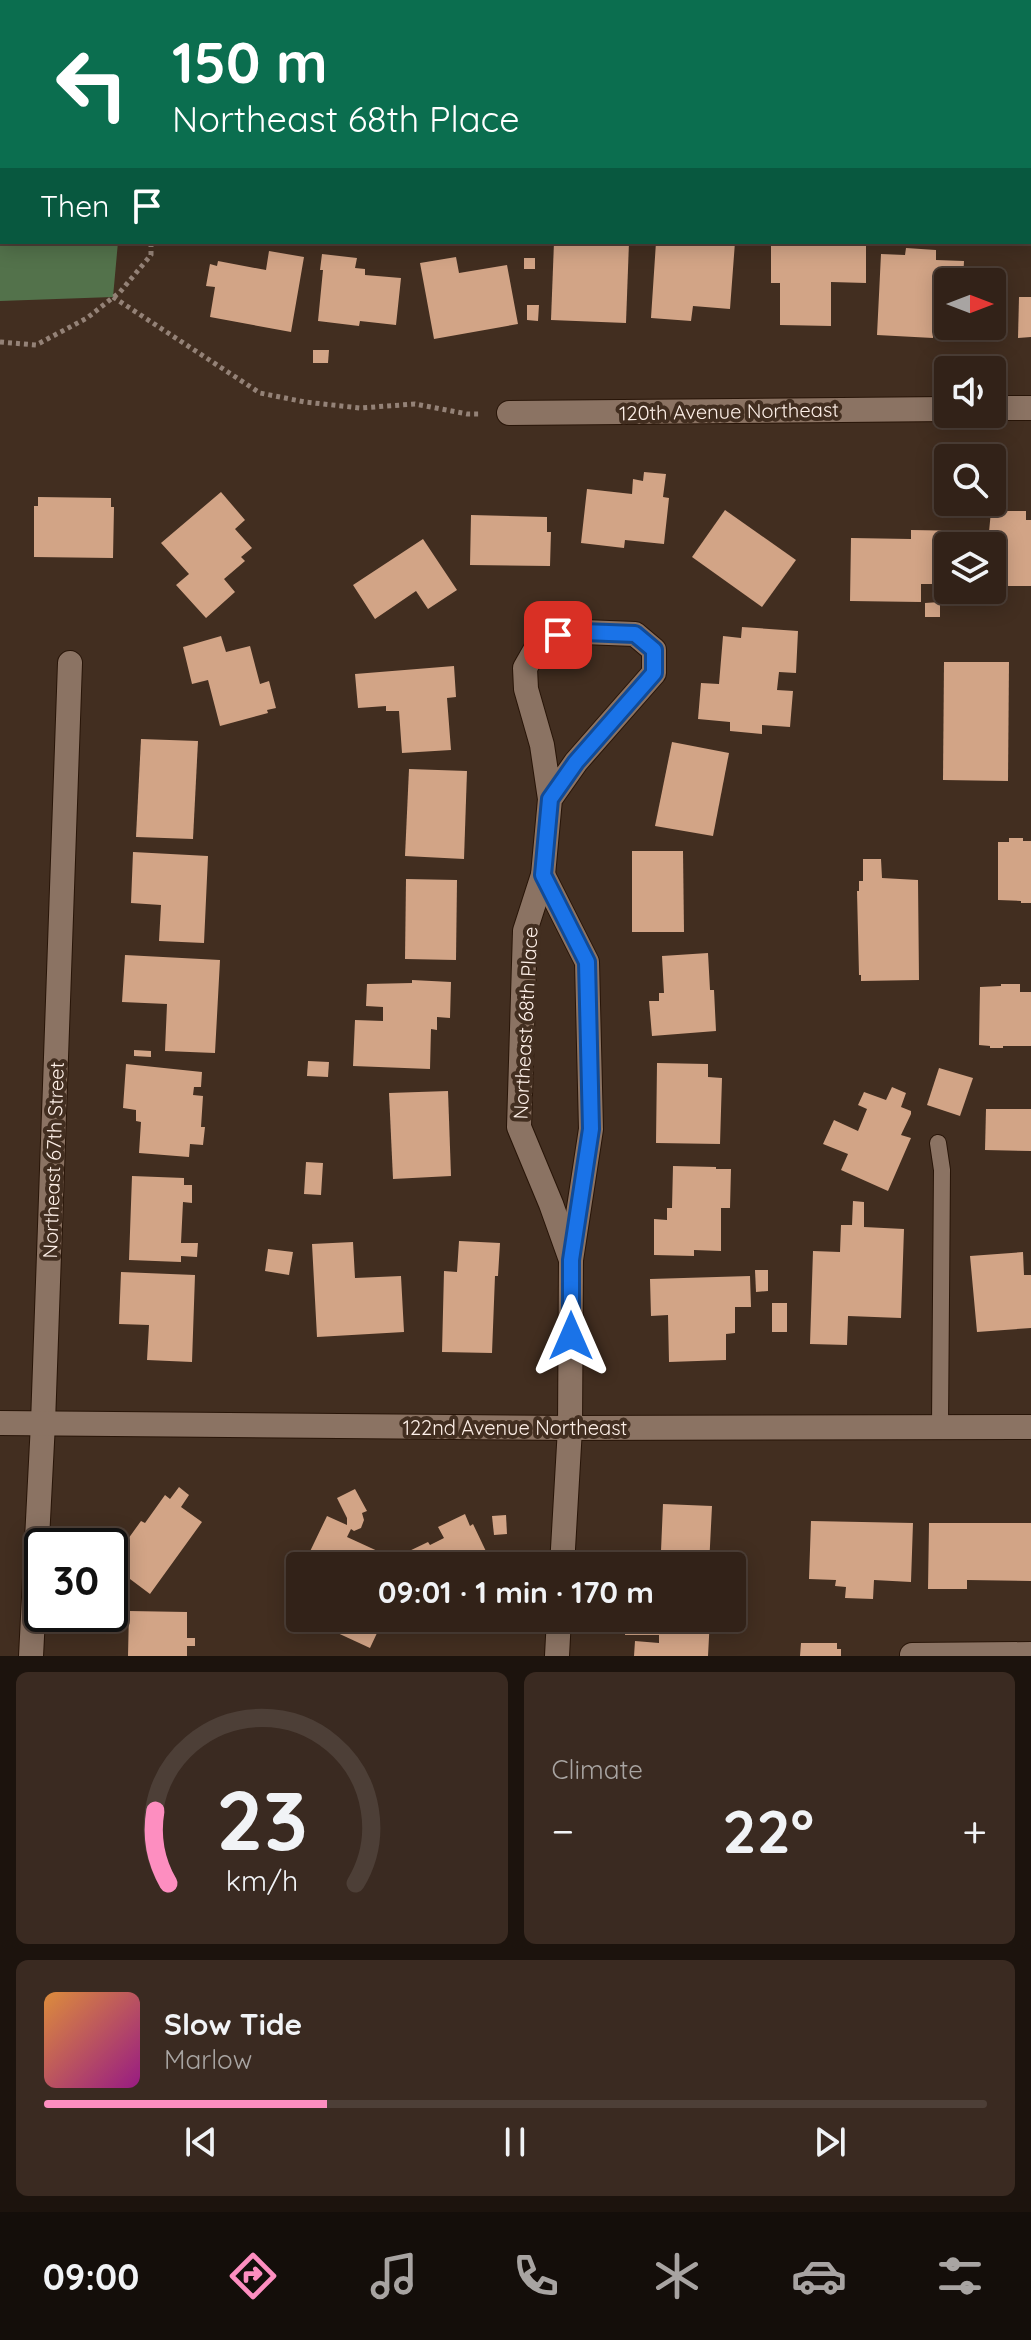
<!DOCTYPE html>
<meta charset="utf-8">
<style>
:root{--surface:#322218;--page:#3a2a21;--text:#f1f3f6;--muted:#a8a4a2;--line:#4d3f37;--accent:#fd8ec0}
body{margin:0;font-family:Quicksand,sans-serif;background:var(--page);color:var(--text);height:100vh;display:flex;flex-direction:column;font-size:30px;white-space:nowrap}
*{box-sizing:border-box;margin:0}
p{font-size:26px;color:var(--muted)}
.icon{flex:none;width:44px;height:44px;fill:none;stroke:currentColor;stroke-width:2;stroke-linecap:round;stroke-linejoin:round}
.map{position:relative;height:1656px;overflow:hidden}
.panel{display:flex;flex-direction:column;gap:16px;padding:16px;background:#1c130d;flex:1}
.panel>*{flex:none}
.guide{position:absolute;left:0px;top:0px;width:1032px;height:244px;box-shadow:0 4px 20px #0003,0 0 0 2px var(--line);background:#0b6e4f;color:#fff;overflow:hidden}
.needle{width:52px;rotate:90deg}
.controls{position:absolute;left:934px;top:268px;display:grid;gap:16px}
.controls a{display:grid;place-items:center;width:72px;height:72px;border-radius:8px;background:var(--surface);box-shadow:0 4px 20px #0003,0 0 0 2px var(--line);font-size:40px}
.speed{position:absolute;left:24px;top:1528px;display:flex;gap:16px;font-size:40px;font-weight:700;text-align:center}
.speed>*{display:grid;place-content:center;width:104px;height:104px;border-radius:50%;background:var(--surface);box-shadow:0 4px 20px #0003,0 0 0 2px var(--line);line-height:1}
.speed .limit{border:4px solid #111;border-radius:12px;background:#fff;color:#111}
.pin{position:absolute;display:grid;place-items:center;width:68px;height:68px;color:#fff;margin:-34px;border-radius:16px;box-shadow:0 4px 12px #0006}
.me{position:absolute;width:88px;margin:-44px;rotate:0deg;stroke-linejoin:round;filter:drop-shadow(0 0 6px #0008)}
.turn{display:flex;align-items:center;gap:28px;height:168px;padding:0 40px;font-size:36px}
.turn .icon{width:104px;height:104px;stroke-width:2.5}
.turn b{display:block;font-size:56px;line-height:68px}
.then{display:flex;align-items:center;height:76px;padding:0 40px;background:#0003;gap:16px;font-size:30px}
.big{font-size:60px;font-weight:700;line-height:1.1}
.panel .widget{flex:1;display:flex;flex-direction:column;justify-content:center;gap:12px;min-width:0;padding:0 28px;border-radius:12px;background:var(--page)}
.panel .dial{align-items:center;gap:0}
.dial svg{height:208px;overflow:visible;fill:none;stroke:var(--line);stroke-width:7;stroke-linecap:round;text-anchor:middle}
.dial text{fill:var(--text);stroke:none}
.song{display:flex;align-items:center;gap:24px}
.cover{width:96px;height:96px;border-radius:12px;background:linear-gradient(135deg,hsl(30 70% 55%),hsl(310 70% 35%))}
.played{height:8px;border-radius:4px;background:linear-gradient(90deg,var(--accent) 30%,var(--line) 30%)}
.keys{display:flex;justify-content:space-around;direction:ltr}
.heat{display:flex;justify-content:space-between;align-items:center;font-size:44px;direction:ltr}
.panel .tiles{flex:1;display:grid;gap:16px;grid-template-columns:1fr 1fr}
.widget:last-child{grid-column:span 2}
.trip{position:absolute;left:286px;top:1552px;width:460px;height:80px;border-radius:8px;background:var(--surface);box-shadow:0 4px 20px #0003,0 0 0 2px var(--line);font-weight:700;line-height:80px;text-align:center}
.dock{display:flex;height:128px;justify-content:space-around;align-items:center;background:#140e0a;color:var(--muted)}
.dock .icon{width:56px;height:56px}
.dock .active{color:var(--accent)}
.dock b{font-size:36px;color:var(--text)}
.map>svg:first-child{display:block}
.forest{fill:#53724b}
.building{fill:#d2a486}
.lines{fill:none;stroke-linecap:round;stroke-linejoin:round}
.lane-casing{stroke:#281508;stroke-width:18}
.street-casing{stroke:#281508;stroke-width:26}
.secondary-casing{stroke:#281508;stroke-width:26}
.path{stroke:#948277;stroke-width:5;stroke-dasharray:4 4;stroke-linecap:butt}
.lane{stroke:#8b7363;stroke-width:16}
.street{stroke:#8b7363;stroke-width:24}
.secondary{stroke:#8b7363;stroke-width:24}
.route-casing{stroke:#114b97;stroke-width:20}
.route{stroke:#1a73e8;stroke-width:14}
.labels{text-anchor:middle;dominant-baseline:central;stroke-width:8;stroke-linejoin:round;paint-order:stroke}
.street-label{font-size:20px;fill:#fef0e8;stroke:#422e20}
</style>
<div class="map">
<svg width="1031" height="1656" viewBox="0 0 1031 1656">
<rect width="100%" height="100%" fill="#422e20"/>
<!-- forest -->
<path class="forest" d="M0 0H137V2H2V242H118L113 297 0 301Z"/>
<!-- building -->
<g class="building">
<path d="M554 242H629L626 323 551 320Z"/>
<path d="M656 242H735L730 309 693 306 691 321 651 318Z"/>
<path d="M771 242H866V283L831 282V326L780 325V283H771Z"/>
<path d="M906 248 936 250V260L964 261 963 282H948V326L933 325V338L877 335 881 254 905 255Z"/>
<path d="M269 251 304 257 291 332 210 317 215 287 206 286 210 264 217 266 218 261 266 270Z"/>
<path d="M322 254 357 258 355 268 365 269V275L401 278 396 325 360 321 359 326 318 321 323 270H320Z"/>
<path d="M456 257 459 273 507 265 518 324 434 339 420 263Z"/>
<rect x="524" y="258" width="11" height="11"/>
<path d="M1019 297H1031V337L1018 338Z"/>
<path d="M527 305H539L538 321 527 320Z"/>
<path d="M313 350H329L328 363H313Z"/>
<path d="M644 472 666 474 663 497 669 498 664 544 625 540 624 548 581 543 587 489 632 494 633 479 643 481Z"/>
<path d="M221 492 245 520 235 529 252 548 241 557 245 561 224 579 235 592 206 618 176 585 189 574 161 543Z"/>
<path d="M38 497 111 498V507H114L113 558 34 557V506H38Z"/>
<path d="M725 510 796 560 762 607 692 557Z"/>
<path d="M991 511H1026V520H1031V586H992V546L989 532Z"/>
<path d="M471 515 547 517V532H551L550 566 470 565Z"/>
<path d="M911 530 969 531V546H948V584H921V602L850 601 851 538 911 539Z"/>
<path d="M423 539 457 590 428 609 416 591 375 619 353 585Z"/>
<path d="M940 602V617H925V603Z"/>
<path d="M742 627 798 631 796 673 779 672 777 690 793 691 790 727 762 725V734L730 731V722L698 719 701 683 719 684 723 636 741 638Z"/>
<path d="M221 636 226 652 250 646 260 684 269 681 276 708 267 710 268 713 220 726 208 680 192 684 183 647Z"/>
<path d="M944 662H1009L1008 781 943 780Z"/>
<path d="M454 666 456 697 447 698 451 750 402 753 399 711H386V706L358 708 355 674Z"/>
<path d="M141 739 198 741 193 839 136 837Z"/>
<path d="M672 742 729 753 713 836 655 826Z"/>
<path d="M409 769 467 771 464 859 405 856Z"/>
<path d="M1009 838H1023V841H1031V903H1021V901L998 900V842H1009Z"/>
<path d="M632 851H683L684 932H632Z"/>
<path d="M133 852 208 856 204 943 159 941 161 905 131 903Z"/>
<path d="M863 859H881L882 878 918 880 919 980 861 981V975H859L857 891H859V881H863Z"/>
<path d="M406 879 457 880 456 960 405 959Z"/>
<path d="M708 953 710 990H714L716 1031 652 1036 649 1001H659V993H664L662 956Z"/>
<path d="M125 955 220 960 215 1053 165 1051 167 1004 122 1002Z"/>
<path d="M412 980 451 982 450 1018 437 1017V1030L431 1029 430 1069 353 1066 355 1020 383 1021V1007L366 1006 367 984 412 983Z"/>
<path d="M1001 984H1020V992H1031V1046H1003V1048H990V1046L979 1045 980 987 1001 986Z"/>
<path d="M134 1050 151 1051V1057L134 1056Z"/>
<path d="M308 1061 329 1062 328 1077 307 1076Z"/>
<path d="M657 1063 708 1064V1077L722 1078 720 1144 656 1143Z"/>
<path d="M126 1064 202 1072 201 1087H194L193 1095 203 1096 201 1127H205L203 1145 190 1144 189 1157 139 1153 141 1122 136 1121V1110L123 1108Z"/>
<path d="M939 1068 973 1078 960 1116 927 1105Z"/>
<path d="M892 1087 906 1093 901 1107 911 1111V1114L901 1135 911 1138 888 1191 841 1170 848 1154 823 1144 834 1120 858 1131 867 1109 858 1105 864 1092 886 1100Z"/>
<path d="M448 1091 451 1176 393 1179 389 1093Z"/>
<path d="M986 1109H1031V1151L985 1150Z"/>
<path d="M306 1162 323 1163 321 1195 304 1194Z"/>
<path d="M673 1166 716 1167V1169H731L730 1208H721V1251L694 1250V1256L654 1255V1219L667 1220V1208H672Z"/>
<path d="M132 1176 184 1178V1185H192V1203L183 1202 181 1243H198L197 1257 181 1256V1262L129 1260Z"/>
<path d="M853 1201 864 1202V1227L904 1229 901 1318 848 1316 847 1345 810 1344 813 1251 840 1252 841 1225H852Z"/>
<path d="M459 1241 500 1243 498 1276H495L492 1353 442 1352 444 1271 457 1272Z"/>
<path d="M353 1242 355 1278 401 1276 404 1332 317 1337 312 1244Z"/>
<path d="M268 1249 293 1252 289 1275 265 1271Z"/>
<path d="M1023 1252 1024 1275H1031V1328L977 1332 970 1256Z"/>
<path d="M755 1270H768V1291L756 1292Z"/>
<path d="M121 1272 195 1275 192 1362 147 1360 149 1325 119 1324Z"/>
<path d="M750 1276 751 1307H735V1333L726 1334V1360L669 1362 668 1315 651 1316 650 1279Z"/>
<rect x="772" y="1303" width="15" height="29"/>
<path d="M179 1487 189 1495 181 1507 202 1522 150 1594 110 1564 141 1521 145 1523 165 1495 170 1499Z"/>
<path d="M355 1489 367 1511 362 1513 364 1520 361 1528 354 1531 351 1529 347 1537 395 1559 392 1566H303L327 1516 347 1525V1518L337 1498Z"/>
<path d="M663 1504 712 1506 709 1566H635L636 1550 661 1551Z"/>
<path d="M465 1514 470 1526 473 1524 493 1566H411L405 1553 428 1542 430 1545 444 1538 438 1527Z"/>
<path d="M506 1515 507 1534 494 1535 492 1516Z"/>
<path d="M811 1521 913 1523 911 1582 874 1580 873 1599 845 1598 846 1587 835 1586 836 1580 809 1579Z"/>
<path d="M929 1523H1031V1581L967 1580V1589H928Z"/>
<path d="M129 1611 187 1612V1638H195V1646H187V1656H128Z"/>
<path d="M305 1618H384L370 1648Z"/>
<path d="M626 1618H710L708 1656H634L635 1641 659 1643V1635H625Z"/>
<path d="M801 1643H837V1649H841V1656H800Z"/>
</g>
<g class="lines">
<defs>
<path id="lane" d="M938 1143 942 1170 940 1426"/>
<g id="street">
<path d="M406 2 407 0"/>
<path d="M992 408H1031"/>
<path d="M509 413 948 409"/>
<path d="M550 799 576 762 654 673V650L635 634 583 632 558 635 537 647 525 668 526 689 542 745 550 799 543 875 525 931 519 1127 551 1204 571 1260"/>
<path d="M543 875 587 962 591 1129 571 1260 570 1428 562 1566"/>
<path d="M912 1655 1031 1654"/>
<path d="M31 1656 43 1423 70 663"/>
<path d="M557 1656 559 1618"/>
</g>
<path id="secondary" d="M0 1423 570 1428 1031 1427"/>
</defs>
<!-- lane casing -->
<use href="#lane" class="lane-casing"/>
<!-- street casing -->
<use href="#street" class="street-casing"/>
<!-- secondary casing -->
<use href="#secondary" class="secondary-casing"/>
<!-- path -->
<g class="path">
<path d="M140 0V2"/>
<path d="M113 297 260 393 305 402 360 408 415 404 467 414H481"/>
<path d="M0 342 36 345 87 318 120 292 151 255V242"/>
</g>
<!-- lane -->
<use href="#lane" class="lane"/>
<!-- street -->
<use href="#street" class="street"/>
<!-- secondary -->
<use href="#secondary" class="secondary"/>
</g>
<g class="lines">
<defs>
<path id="route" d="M558 635 583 632 635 634 654 650V673L576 762 550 799 543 875 587 962 591 1129 571 1260V1336"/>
</defs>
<!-- route casing -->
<use href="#route" class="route-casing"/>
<!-- route -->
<use href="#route" class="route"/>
</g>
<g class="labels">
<!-- street labels -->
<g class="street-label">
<text transform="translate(729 411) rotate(-1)">120th Avenue Northeast</text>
<text transform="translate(525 1023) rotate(-87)">Northeast 68th Place</text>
<text transform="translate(53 1160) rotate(-88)">Northeast 67th Street</text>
<text x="515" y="1427">122nd Avenue Northeast</text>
</g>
</g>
</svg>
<div class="controls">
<a><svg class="needle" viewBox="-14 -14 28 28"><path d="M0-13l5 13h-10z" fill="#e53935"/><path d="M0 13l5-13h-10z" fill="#a8a4a2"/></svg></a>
<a><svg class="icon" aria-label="sound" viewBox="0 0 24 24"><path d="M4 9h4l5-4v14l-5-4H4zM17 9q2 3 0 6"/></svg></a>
<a><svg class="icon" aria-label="search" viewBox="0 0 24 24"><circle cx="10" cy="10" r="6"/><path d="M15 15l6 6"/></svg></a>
<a><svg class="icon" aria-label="layers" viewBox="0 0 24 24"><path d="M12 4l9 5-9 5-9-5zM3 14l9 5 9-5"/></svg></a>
</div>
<div class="speed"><div class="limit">30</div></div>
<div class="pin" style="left:558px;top:635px;background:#d93025"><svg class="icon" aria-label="arrive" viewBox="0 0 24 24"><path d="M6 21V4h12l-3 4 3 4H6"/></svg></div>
<svg class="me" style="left:571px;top:1336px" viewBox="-20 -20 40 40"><path d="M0-17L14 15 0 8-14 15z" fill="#1a73e8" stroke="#fff" stroke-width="4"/></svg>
<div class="trip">09:01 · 1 min · 170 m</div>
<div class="guide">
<div class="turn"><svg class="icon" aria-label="left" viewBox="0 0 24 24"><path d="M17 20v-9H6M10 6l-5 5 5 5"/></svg><div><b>150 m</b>Northeast 68th Place</div></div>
<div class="then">Then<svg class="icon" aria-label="arrive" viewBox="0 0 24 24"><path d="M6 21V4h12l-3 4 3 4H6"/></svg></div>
</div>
</div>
<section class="panel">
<div class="tiles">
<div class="widget dial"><svg viewBox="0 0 100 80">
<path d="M14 69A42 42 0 1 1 86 69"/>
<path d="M14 69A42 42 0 0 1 9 41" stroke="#fd8ec0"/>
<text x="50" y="56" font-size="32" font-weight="700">23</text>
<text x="50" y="72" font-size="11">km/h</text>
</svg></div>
<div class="widget"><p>Climate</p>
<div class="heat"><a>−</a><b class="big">22°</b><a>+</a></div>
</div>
<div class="widget">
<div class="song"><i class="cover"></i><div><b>Slow Tide</b><p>Marlow</p></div></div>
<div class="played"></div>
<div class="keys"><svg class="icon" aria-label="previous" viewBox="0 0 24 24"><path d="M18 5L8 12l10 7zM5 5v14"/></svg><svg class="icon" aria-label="pause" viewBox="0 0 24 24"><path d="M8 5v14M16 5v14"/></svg><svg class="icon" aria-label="next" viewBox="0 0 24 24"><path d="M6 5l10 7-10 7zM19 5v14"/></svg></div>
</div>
</div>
</section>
<nav class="dock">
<b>09:00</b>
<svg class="icon active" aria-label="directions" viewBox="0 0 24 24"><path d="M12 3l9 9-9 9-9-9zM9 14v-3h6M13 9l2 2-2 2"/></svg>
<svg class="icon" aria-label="music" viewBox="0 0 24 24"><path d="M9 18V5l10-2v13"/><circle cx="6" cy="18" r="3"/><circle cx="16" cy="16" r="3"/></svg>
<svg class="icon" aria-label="phone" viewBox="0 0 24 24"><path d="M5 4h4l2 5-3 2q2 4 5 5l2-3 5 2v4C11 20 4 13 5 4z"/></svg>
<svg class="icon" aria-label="climate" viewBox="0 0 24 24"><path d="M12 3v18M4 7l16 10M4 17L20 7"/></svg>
<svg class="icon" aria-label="car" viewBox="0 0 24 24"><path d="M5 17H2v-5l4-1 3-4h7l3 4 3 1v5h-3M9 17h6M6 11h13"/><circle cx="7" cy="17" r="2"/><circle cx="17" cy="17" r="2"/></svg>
<svg class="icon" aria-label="filters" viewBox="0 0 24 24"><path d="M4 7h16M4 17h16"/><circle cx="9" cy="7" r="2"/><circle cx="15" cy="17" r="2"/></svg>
</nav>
